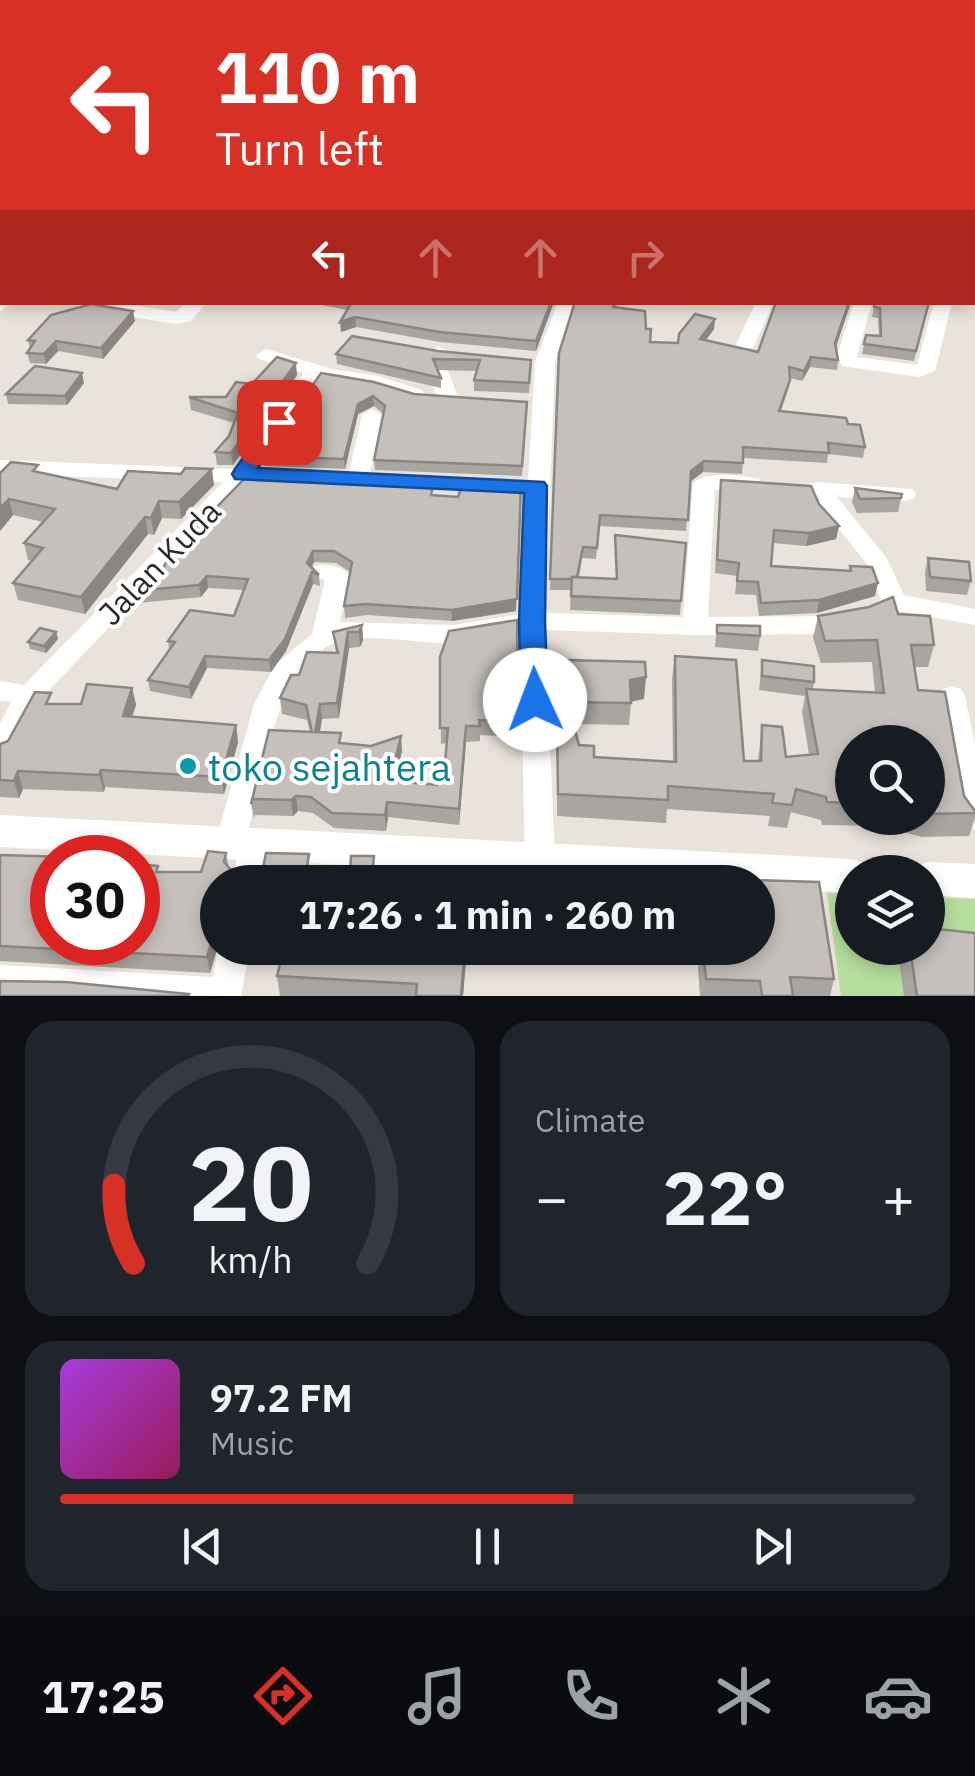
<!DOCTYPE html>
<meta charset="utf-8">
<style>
:root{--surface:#171b24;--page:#20242c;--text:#f1f3f6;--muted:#9ea1a6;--line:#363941;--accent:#d93025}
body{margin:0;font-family:"IBM Plex Sans",sans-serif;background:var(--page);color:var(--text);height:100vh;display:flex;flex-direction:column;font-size:38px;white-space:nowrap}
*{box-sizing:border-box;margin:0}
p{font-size:32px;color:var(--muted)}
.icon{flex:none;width:55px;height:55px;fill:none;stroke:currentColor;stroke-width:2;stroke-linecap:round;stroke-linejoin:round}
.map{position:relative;height:996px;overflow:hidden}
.sheet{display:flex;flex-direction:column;gap:25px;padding:25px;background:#0d0f14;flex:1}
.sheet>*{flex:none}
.hud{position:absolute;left:0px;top:0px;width:975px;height:305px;box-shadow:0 5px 15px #0003;background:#d93025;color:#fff;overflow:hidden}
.fabs{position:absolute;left:835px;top:725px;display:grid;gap:20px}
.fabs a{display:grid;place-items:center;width:110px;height:110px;border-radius:50%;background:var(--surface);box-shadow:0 5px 15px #0003;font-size:50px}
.speed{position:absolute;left:30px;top:835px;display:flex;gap:20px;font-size:50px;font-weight:700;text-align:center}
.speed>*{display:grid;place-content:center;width:130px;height:130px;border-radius:50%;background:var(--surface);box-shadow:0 5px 15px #0003;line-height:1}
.speed .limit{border:15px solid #d22;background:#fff;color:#111}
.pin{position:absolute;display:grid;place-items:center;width:85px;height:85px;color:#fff;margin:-42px;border-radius:20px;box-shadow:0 5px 15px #0006}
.me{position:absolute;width:110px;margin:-55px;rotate:358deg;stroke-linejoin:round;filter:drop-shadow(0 0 8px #0008)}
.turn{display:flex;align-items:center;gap:35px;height:210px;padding:0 50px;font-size:45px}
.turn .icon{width:130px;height:130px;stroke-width:2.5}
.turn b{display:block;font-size:70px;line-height:85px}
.lanes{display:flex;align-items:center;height:95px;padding:0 50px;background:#0003;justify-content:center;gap:50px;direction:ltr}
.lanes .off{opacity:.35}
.big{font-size:75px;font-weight:700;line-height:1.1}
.sheet .widget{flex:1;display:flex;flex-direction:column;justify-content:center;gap:15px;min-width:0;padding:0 35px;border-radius:30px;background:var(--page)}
.sheet .dial{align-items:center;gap:0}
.dial svg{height:260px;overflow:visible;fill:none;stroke:var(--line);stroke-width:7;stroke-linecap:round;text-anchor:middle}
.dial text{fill:var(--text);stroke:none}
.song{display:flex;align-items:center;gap:30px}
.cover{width:120px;height:120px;border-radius:15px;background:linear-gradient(135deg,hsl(280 70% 55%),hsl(330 70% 35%))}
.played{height:10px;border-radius:5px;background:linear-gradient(90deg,var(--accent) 60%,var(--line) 60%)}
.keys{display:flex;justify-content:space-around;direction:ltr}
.heat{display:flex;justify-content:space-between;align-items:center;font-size:55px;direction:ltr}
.sheet .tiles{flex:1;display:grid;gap:25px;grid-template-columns:1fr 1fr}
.widget:last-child{grid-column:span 2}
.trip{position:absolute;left:200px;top:865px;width:575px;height:100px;border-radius:50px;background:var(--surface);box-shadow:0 5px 15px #0003;font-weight:700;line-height:100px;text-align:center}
.tabs{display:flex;height:160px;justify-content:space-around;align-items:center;background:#090b0e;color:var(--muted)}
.tabs .icon{width:70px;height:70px}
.tabs .selected{color:var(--accent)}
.tabs b{font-size:45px;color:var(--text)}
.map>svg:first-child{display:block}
.green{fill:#b5dd9b}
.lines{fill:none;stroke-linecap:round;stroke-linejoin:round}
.stream{stroke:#75cde5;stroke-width:2.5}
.street{fill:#fff;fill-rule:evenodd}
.secondary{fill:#fff;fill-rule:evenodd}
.wall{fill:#a9a5a1;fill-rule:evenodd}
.shaded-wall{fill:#8a8683}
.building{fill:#c5c0bb;stroke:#8a8683;stroke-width:2.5}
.route{fill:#1a73e8;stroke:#114b97;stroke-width:2.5}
.culture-dot{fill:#0f9aa8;stroke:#fff;stroke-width:4}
.labels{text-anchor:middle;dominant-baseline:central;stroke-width:8;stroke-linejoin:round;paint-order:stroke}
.street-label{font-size:32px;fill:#292929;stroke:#fff}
.near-culture-label{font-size:38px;fill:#0d838f;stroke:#fff;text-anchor:start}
</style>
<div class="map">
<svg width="975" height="996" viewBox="0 0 975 996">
<rect width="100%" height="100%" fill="#eae3db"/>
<!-- green -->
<path class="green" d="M827 893 852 894V948H928V897L975 899V996H841Z"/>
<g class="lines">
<!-- stream -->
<g class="stream">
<path d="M566 0 596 2"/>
<path d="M740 0H799"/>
<path d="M838 0 849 2"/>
</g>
<!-- street -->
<g class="street">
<path d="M972 112H975L972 133Z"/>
<rect x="0" y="115" width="2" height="9"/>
<rect x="0" y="270" width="2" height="11"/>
<path d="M0 299 10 304 0 311Z"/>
<path d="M70 302H116L176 312 187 302H207L191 321 176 324 79 308Z"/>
<path d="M558 302H576L555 362 545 613 683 617 693 483C706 471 741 475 759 479L762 484 759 489 715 490 708 617 843 616 852 619 856 625 852 631 843 634 695 635 545 630 555 859 551 868 540 871 529 868 525 859 520 632C498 635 474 642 452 643 421 644 372 634 344 640 277 654 261 781 247 837L254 834 264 838 269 846 262 882H232L238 853 230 856 220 852 215 844 254 704 275 665 312 634 325 580 315 578 311 572 315 566C326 563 344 566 350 576L340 622 454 625 520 614 535 362Z"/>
<path d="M756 302H774L753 348H739L736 344Z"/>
<path d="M854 302H872L857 357 917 365 934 302H952L935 371 919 377 842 366 837 356Z"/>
<path d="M439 346 449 352 447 369 458 397 448 403C430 397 427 369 429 352Z"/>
<path d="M266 349 332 369 378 376 422 390 425 394 415 400 375 388 320 379 257 470 349 473 362 415 372 409 382 415 370 474 493 478 504 485 493 492 247 483 51 688 30 717 10 757 0 760V723L11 702 0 701V681L24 685 223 482 0 474V460L235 469 303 373 259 359 256 355Z"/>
<path d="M818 482 913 489 916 494 913 499 905 501 837 497 886 557 904 595 975 609V625L898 611 883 621H865L862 615 881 599 867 564 812 496 801 489 804 484Z"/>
<path d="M952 686 961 689 965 696 975 745V829L965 826 961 818 939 696 943 689Z"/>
<path d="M218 948H250L241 996 0 993V965L213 977Z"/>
</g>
<!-- secondary -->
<g class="secondary">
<path d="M0 815 852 859 866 864 870 872H852V893L758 887V882H665L0 847Z"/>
<path d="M928 862 975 864V898L928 895V872H911L914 867Z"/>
</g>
</g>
<!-- wall -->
<g class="wall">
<path d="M0 0H561L578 2H2V7L0 6Z"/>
<path d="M307 302H554L536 351 440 342 356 327 341 332 347 310Z"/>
<path d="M575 302H618L616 308 646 329 650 342 678 343 715 319 714 329 706 340 758 352 776 302H851L836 346 838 360 837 370 810 367 802 381 790 378 788 390 781 411 848 424 865 447 863 458 828 454 827 463 743 458 742 474 703 472 691 481 686 531 599 526 596 559 582 558 579 577 616 579 615 535 686 543 680 615 570 610 571 590H550L559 353Z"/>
<path d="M875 302H929L914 361 862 354 866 335 879 336 878 318 872 317Z"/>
<path d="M135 321 103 359 58 351 46 364 30 363 27 353 30 349 28 340Z"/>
<path d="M438 351 531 370 529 393 474 391V380L477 371 438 370 441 378V388L337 364 336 354Z"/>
<path d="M321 373 414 394 527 412 522 476 375 470 374 460 383 414 374 406 358 414 345 469 264 466 263 456Z"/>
<path d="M297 375 233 465H217L215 452 229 436 234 423 191 410 189 397H226L252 384Z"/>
<path d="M84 383 67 405 8 404 6 394Z"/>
<path d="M40 472 117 489 214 485 181 519 162 518 154 535 148 534 85 614 18 600 13 583 31 561 28 560 24 543 43 522 13 515 0 531V473Z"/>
<path d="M721 480 819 504 839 526 836 539 806 546 773 543 771 566 849 570 850 566 875 596 817 613 759 616 756 595 735 594 737 576 715 573Z"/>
<path d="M855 488 902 494 898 512 857 513 852 502Z"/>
<path d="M434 496 516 611 452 621 367 615 345 618 344 606 350 572 336 563 314 562 312 567 319 575 320 586 313 584 286 651 271 672 207 668 191 699 150 691 148 680 169 649 168 641 234 616 244 590 208 588 201 597 138 603 135 591 161 572Z"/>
<path d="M928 558 971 581 967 595 926 591 925 572Z"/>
<path d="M898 614 934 645 928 667H914L918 690 964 796 975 811V819L969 836 922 837 881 826 822 825 821 820 791 812 787 828 768 826 770 816 667 809 666 823 557 816V721L565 720 566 660 644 699 631 702 629 725 573 724 579 745 594 757 673 761 672 678 675 656 744 761H758L762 725 786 757 809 755 802 712 805 696 759 690 762 660 814 682 813 689 875 692 872 662 821 663 813 638 818 616ZM852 742H928V818H852Z"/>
<path d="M517 620 518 737 480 735V741L466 742 459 825 388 817 386 831 334 828 313 813 298 811 293 816 255 815 254 819 251 804 269 730 310 732 307 720 282 714 280 698 299 675 336 653 333 632 362 625 363 640 360 647 349 648 339 718 322 719 320 732 342 743 402 751 394 781 437 785 445 763 447 743 441 744 440 657Z"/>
<path d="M717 625 760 636 758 651 715 647Z"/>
<path d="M56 632 58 639 46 653 30 649 28 642Z"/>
<path d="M132 688 136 705 132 717 236 725 238 742 224 794 105 787 104 792 23 789 19 798 0 797V744L8 741 54 704H81Z"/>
<path d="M226 853 229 867 218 882V946L210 973 0 961V855L102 858H52L159 872H201Z"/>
<path d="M715 879 819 882 834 979 830 996H700L698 969 701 948H758V882H714Z"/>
<path d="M284 948H467L463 996H280L277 976Z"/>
<path d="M901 948H928L975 996H904L898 954Z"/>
</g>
<!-- shaded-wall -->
<g class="shaded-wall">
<path d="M551 302H554L536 351V341Z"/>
<path d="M849 302H851L834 353 835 343Z"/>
<path d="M133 311 135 321 103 359 101 348Z"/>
<path d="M355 317 356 327 341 332 340 322Z"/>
<path d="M715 319 714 329 699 349 700 339Z"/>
<path d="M56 341 58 351 46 364 44 354Z"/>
<path d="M811 357 810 367 802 381 804 371Z"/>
<path d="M296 363 297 375 233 465 231 453Z"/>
<path d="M82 373 84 383 67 405 65 396Z"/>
<path d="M373 396 374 406 358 414 345 469 344 459 358 404Z"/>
<path d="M704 461 703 472 690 482 691 471Z"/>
<path d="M212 469 214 485 181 519 179 502Z"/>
<path d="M521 497 516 611 452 621V610Z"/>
<path d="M9 499 13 515 0 531V508Z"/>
<path d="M159 501 162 518 154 535 151 518Z"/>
<path d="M145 517 148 534 85 614 81 597Z"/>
<path d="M839 526 836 539 806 546 809 533Z"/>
<path d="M313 551 314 562 308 574 307 563Z"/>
<path d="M312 572 313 584 286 651 271 672 269 660Z"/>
<path d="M207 576 208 588 201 597 199 585Z"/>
<path d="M878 583 875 596 817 613 819 600Z"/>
<path d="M362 625 363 640 360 647 359 632Z"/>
<path d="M56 632 58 639 46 653 44 646Z"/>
<path d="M348 632 349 648 339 718 337 703Z"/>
<path d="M205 656 207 668 191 699 189 687Z"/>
<path d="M646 677 644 699 628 702 630 680Z"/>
<path d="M132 688 136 705 126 734 123 716Z"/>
<path d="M320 704 322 719 317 747 315 732Z"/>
<path d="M236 725 238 742 224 794 221 777Z"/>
<path d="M466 726V742L459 825V809Z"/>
<path d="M401 736 402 751 391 796 390 781Z"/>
<path d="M101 770 105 787 104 792 99 775Z"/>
<path d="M18 771 23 789 19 798 14 781Z"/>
<path d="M296 796 298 811 293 816 291 800Z"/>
<path d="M387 802 388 817 386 831 385 815Z"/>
<path d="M218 919V946L210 973 207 957Z"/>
<path d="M465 948H467L463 996H461Z"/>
</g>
<!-- building -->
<g class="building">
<path d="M5 0H561L578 2H44Z"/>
<path d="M617 0H748L743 2H617Z"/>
<rect x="0" y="28" width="2" height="13"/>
<path d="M973 36H975V63L972 65Z"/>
<path d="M0 55H2V97L0 96Z"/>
<path d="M975 79V101H972V80Z"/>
<path d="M0 126H2V147L0 146Z"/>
<path d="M972 126 975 127V147H972Z"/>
<path d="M972 159 973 161 975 160V213L972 214Z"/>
<path d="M2 160V184L0 186V162Z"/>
<path d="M972 225 973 227H975V242H972Z"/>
<path d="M352 302H551L536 341 439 332 355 317 340 322Z"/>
<path d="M575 302H615L613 307 645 311 646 329H651L650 342 678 343 679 334 695 314 715 319 700 339 758 352 776 302H849L835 343 838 360 811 357 804 371 789 367 790 380 779 411 846 418 848 424 860 425 865 447 828 443 829 453 743 447V463L704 461 691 471 688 520 600 515 597 548 583 547 577 577H572V579H550L559 353Z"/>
<path d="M875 302H929L916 351 864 344 866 335 881 336 880 308 874 307Z"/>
<path d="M91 304 133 311 101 348 56 341 44 354 27 353 35 341 28 340 51 315Z"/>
<path d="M352 336 438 351 531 360 529 383 474 380 480 360 433 359 441 378 336 354Z"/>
<path d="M277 357 296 363 231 453 215 452 229 436 238 413 189 397H226L236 382 252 384Z"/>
<path d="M35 366 82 373 65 396 6 394Z"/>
<path d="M321 373 374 382 414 394 527 402 522 466 374 460 385 406 373 396 358 404 344 459 263 456Z"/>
<path d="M11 462 38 465 33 471 117 489 128 471 181 474 185 468 212 469 179 502 159 501 151 518 145 517 81 597 13 583 43 548 24 543 55 509 9 499 0 508V473Z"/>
<path d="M247 476 434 482 431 495 458 497 463 483 521 485 517 599 452 610 366 604 344 606 352 562 334 551H313L307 563 319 575 312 572 285 639 269 660 205 656 189 687 148 680 175 642 168 641 190 610 234 616 248 579 207 576 199 585 135 591 156 570 161 572 170 555Z"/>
<path d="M721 480 811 486 819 504 839 526 809 533 774 530 771 566 851 571 850 566 872 567 878 583 819 600 761 603 758 582 737 581 739 563 717 560Z"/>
<path d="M855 488 902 494 901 498 860 499Z"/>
<path d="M615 535 686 543 681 601 571 596 572 577 617 579Z"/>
<path d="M928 558 969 562 971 581 930 577Z"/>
<path d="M893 597 898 614 930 616 934 645H911L918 690 945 692 964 796 975 811V813L928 814V742H852V803L827 802 826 797 796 789 792 805 772 803 774 794 668 786V800L558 794 557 721 572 719 579 745 594 746V757L676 762 675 656 736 660 744 761H761L762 725 782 727 786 757 818 754 806 689 884 693 877 640 825 641 818 616 869 607Z"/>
<path d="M517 620 518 722 479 720 480 726H466L459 809 387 802 385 815 332 813 311 797 296 796 291 800 252 799 251 804 269 730 312 732 306 705 280 698 291 675H299L307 652 338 653 333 632 362 625 359 632H348L337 703 320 704 315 732 341 733 339 743 371 746 401 736 390 781 437 785 441 763H445L448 728H440V657L449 631Z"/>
<path d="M717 625 760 626V636L717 633Z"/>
<path d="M40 628 56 632 44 646 28 642Z"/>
<path d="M566 660 645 662 646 677 630 680 631 703 566 702Z"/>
<path d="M762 660 814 666V682L762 676Z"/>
<path d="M87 684 132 688 123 716 236 725 221 777 101 770 99 775 18 771 14 781 0 780V744L8 741 35 692 51 693 46 704H81Z"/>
<path d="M70 848 99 849 97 858H52V942H138V864L158 866 156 872H201L208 851 226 853 224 862 231 870 228 882H218V919L207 957 0 946V855L67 857Z"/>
<path d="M266 853 309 854 307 868 350 870 351 856H374L373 867 490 873V882H260Z"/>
<path d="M715 879 819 882 834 979 790 977 793 996H762L760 981 706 979 703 948H758V882H715Z"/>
<path d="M928 928 975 933V996H917L910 948H928Z"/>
<path d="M284 948H465L461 996H416L417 984 277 976Z"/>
<path d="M0 981 66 982 189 994 188 996H0Z"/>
</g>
<!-- route -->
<path class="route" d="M279 416 290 422 258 468 544 482 547 486 545 621 548 700 544 707H525L521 700 519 621 524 493 235 479 232 474 235 469 272 418Z"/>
<!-- markers -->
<circle class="culture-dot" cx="188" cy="766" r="10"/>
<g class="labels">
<!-- street labels -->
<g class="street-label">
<text transform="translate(159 562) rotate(-46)">Jalan Kuda</text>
</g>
<!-- near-culture labels -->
<g class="near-culture-label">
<text x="208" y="766">toko sejahtera</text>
</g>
</g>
</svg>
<div class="fabs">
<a><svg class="icon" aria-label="search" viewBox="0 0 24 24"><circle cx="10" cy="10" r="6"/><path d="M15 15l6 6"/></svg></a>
<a><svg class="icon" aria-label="layers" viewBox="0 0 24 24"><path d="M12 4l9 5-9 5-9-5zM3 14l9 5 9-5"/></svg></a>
</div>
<div class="speed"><div class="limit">30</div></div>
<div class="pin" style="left:279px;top:422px;background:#d93025"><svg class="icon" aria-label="arrive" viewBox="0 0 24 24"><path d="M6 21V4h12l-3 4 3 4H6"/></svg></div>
<svg class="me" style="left:535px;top:700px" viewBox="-20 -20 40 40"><circle r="19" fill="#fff"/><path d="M0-13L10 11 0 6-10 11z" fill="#1a73e8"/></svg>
<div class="trip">17:26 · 1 min · 260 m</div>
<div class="hud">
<div class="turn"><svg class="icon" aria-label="left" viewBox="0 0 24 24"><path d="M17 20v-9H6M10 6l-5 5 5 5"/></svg><div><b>110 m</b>Turn left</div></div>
<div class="lanes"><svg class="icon" aria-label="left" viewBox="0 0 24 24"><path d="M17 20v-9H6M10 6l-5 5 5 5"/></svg><svg class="icon off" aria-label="ahead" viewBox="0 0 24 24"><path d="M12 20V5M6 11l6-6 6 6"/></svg><svg class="icon off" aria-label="ahead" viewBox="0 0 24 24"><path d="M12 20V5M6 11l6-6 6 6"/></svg><svg class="icon off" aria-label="right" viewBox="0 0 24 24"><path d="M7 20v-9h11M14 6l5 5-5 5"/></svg></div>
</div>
</div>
<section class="sheet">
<div class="tiles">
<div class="widget dial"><svg viewBox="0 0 100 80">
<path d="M14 69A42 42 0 1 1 86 69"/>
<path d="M14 69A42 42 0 0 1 8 45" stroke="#d93025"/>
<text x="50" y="56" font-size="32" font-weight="700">20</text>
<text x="50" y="72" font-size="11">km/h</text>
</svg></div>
<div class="widget"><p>Climate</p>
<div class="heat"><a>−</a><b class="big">22°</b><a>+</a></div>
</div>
<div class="widget">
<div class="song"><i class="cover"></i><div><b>97.2 FM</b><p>Music</p></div></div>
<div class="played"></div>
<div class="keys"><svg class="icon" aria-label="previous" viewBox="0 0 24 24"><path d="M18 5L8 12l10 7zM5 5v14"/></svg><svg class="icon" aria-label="pause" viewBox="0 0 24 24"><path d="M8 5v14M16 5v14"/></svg><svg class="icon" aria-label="next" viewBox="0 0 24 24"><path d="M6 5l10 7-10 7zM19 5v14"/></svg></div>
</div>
</div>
</section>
<nav class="tabs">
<b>17:25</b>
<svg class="icon selected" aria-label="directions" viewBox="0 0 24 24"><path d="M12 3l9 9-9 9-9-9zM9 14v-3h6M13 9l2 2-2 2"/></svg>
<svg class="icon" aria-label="music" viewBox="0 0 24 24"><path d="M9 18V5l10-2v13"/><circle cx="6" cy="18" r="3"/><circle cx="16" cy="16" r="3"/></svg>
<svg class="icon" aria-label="phone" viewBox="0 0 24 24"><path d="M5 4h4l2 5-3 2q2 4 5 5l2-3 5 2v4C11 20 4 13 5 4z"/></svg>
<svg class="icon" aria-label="climate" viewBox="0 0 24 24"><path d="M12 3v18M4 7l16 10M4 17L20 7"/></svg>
<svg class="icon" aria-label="car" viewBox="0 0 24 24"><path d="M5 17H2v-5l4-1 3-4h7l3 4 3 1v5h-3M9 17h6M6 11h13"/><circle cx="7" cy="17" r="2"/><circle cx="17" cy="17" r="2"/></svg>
</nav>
